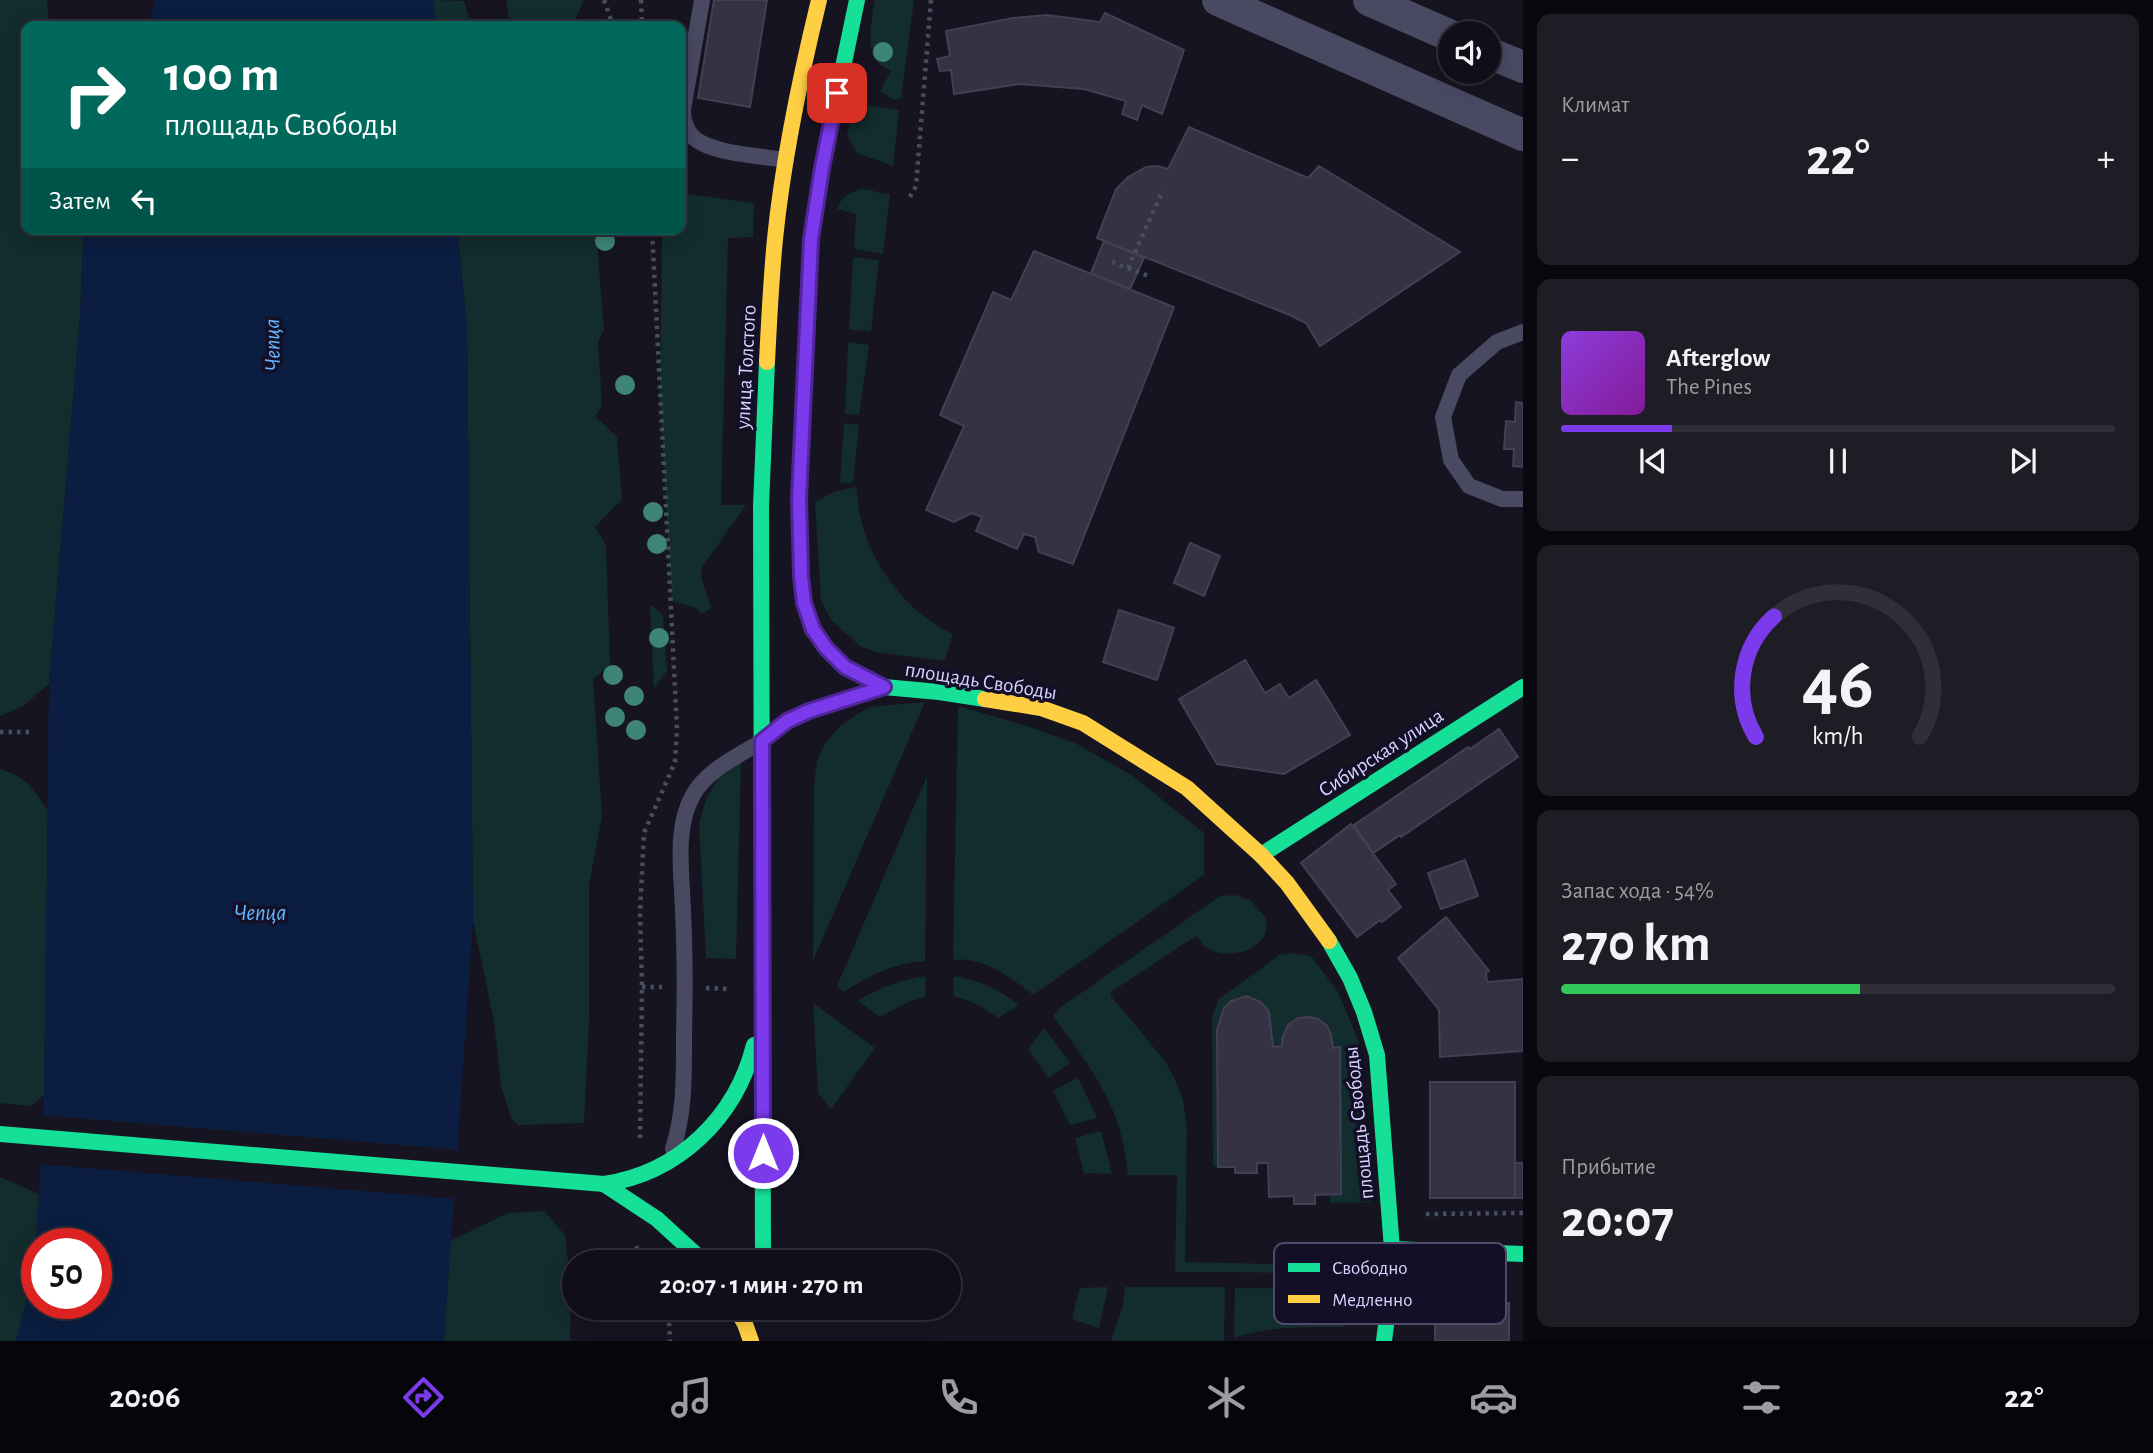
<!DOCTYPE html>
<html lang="ru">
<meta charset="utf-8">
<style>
:root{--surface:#100f19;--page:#1e1d26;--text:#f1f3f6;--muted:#9c9ca2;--line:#302f38;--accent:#7c3aed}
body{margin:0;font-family:"Alegreya Sans",sans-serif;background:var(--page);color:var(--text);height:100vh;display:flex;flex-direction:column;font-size:26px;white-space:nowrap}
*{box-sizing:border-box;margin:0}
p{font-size:23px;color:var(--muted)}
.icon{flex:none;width:38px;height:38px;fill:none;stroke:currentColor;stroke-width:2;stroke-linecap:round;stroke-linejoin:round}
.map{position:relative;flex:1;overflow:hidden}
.sheet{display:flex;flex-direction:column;gap:14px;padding:14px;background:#09080e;width:630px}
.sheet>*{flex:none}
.hud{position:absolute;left:21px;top:21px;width:665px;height:214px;border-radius:14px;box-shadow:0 4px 18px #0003,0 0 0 2px var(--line);background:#00695c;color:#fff;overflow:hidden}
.fabs{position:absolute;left:1438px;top:21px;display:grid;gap:14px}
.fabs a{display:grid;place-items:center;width:63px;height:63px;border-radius:50%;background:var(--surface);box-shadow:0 4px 18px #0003,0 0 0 2px var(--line);font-size:35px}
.speed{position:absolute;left:21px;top:1228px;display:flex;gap:14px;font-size:35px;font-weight:700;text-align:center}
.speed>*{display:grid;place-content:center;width:91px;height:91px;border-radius:50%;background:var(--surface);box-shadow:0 4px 18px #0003,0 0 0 2px var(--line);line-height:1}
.speed .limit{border:10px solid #d22;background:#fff;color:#111}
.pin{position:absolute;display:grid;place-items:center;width:60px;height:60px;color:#fff;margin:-30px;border-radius:14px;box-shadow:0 4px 10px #0006}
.me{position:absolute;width:77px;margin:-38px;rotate:0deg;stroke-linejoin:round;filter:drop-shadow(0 0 5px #0008)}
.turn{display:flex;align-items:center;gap:24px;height:147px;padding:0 28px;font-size:32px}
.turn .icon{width:91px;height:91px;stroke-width:2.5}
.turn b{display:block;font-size:49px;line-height:60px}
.then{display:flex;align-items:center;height:66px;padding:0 28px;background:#0003;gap:14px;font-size:26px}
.big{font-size:52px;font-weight:700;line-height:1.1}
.sheet .tile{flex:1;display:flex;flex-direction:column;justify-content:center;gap:10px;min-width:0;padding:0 24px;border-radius:14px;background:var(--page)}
.sheet .dial{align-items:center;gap:0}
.dial svg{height:182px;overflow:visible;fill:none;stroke:var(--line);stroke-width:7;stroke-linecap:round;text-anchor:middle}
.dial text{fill:var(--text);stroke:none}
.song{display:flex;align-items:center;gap:21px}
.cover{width:84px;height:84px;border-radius:10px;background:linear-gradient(135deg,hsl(270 70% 55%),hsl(290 70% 35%))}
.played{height:7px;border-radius:4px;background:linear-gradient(90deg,var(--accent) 20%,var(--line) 20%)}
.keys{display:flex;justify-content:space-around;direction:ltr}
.heat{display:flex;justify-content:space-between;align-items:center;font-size:38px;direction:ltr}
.charge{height:10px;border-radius:5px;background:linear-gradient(90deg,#34c759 54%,var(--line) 0)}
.trip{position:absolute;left:562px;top:1250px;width:399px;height:70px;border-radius:35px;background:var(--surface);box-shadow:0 4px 18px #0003,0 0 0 2px var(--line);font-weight:700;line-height:70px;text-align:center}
.dock{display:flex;height:112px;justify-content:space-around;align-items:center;background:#06060a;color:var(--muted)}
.dock .icon{width:49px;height:49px}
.dock .selected{color:var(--accent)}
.dock b{font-size:32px;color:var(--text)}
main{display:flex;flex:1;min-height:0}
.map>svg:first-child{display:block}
.green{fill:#132c2d}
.water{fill:#0b1e41;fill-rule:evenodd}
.pier{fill:#161421}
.building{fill:#343243;stroke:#433f54;stroke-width:2}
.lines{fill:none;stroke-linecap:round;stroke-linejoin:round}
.path{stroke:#44505f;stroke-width:4.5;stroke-dasharray:3.5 5;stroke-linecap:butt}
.lane{stroke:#4a4962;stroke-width:16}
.street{stroke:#4a4962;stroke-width:32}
.fast{stroke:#16e098;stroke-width:16}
.slow{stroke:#ffcf43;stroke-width:16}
.tree{fill:#3e8478}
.route-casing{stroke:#51269a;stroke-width:18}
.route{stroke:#7c3aed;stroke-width:12}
.labels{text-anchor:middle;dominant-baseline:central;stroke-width:7;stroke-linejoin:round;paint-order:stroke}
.street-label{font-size:21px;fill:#d9d4ff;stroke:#130f26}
.water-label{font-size:23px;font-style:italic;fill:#62b6ff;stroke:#130f26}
.key{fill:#130f26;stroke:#4e4a67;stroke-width:2}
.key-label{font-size:19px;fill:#d9d4ff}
</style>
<main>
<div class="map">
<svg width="1523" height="1341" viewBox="0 0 1523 1341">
<rect width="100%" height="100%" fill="#161421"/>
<!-- green -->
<g class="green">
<path d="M0 0H47L49 26H26V229H81L83 245 80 317 49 684 23 706 0 716Z"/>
<path d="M433 0 464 1 471 26H436Z"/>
<path d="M506 0H584L572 26H510Z"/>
<path d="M875 0H914L901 98 894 100 880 91 891 71C887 69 881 65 877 62 866 49 872 15 875 0Z"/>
<path d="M863 104 899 110 893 166 857 153 847 135 851 117Z"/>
<path d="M861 189C871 189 882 195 890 194L883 254 854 249 856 214 837 209C842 196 848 193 861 189Z"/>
<path d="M681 193 754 203 753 237 728 238 721 505H746L702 567 701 576 711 608 702 614 696 608 672 601 660 400 662 229H681Z"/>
<path d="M457 229H596L604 330 598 342 602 405 595 416 617 437 622 499 595 527 606 545 610 665 593 679 602 816 589 885V1021L584 1123 518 1125 511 1118 501 1086 494 1021 473 921 467 328Z"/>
<path d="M853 257 879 260 871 331 849 330Z"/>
<path d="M848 342 869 345 859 415 845 414Z"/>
<path d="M844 423 859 425 853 482 840 483Z"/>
<path d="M856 487C858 497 858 508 861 519 871 566 909 614 953 634L944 661 875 652 860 646 831 620 821 600 815 502 833 492Z"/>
<path d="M650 604 663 615 667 671 654 688Z"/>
<path d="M925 702 813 961 814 784 817 761 824 745 841 725 869 707Z"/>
<path d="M958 706 1024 725 1077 744 1133 776 1204 833V875L1033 995C1010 977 983 956 953 960Z"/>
<path d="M741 760 736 959 706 958 699 824 706 799 719 777Z"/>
<path d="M0 769C27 777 33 789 48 811L44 1095 31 1106 0 1103Z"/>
<path d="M927 776 925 961C895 963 869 975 844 992L837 986Z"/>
<path d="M1235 895 1250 900 1266 918C1273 949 1229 962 1207 948 1202 945 1200 939 1196 936L1111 992V996L1165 1061 1175 1079 1183 1100 1187 1128 1185 1262 1349 1266V1273L1175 1272 1177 1175H1128C1126 1160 1124 1143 1119 1128 1107 1086 1078 1051 1053 1016L1061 1007 1203 908 1220 896Z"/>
<path d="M1293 953 1311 956 1338 992 1359 1042 1372 1202 1330 1203V1194H1341L1340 1048H1333C1326 1007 1281 1007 1282 1046L1273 1047 1270 1018 1269 1012 1261 1002 1247 996 1238 997 1231 1001 1224 1008 1217 1030 1218 1167H1213L1212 1018 1218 1000 1279 955Z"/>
<path d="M926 976 925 997 908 1002 880 1017 858 1001C879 987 901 980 926 976Z"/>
<path d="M954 976C979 980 999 989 1019 1005L998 1018C984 1008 970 999 953 996Z"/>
<path d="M813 1003 875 1048 831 1109 818 1093Z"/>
<path d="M1044 1028 1070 1063 1048 1078 1028 1049Z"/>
<path d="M1078 1077 1097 1118 1070 1125 1053 1091Z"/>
<path d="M1101 1131 1112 1174 1084 1173 1075 1138Z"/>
<path d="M0 1177 39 1194 34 1272 16 1341H0Z"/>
<path d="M544 1211 565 1235 571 1289 570 1341H444L450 1241 508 1213Z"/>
<path d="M1108 1287 1099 1328 1072 1319 1080 1288Z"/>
<path d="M1125 1287H1225L1224 1341H1111L1123 1305Z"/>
<path d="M1235 1288 1346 1289 1345 1327C1307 1327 1270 1326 1234 1338Z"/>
</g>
<!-- water -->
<g class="water">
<path d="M156 0H433L436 26H148Z"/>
<path d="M81 229H457L467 328 473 921 444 1341H16L34 1272 39 1194 44 1095 49 684 80 317 83 245ZM37 1244H96V1304H37Z"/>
</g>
<!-- pier -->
<path class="pier" d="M40 1115 460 1150 457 1199 37 1164Z"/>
<!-- building -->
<g class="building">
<path d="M714 0H767L750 107 698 98Z"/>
<path d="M1105 13 1184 50 1162 114 1142 105 1137 120 1122 114 1126 101 1084 89 1020 84 954 94 951 70 940 71 937 59 950 56 946 31 1013 18 1047 15 1100 22Z"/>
<path d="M1189 127 1308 178 1319 166 1460 252 1320 346 1306 323 1292 316 1097 238 1116 189 1128 177 1146 167 1157 166 1168 169Z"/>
<path d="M1104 241 1144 258 1130 289 1091 273Z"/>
<path d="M1034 251 1174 307 1073 564 1039 552 1035 537 1024 534 1017 549 976 531 982 517 972 513 954 522 926 510 964 426 940 415 993 292 1011 300Z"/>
<path d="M1516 402 1523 403V467L1513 466 1514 449H1504L1506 421 1515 422Z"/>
<path d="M1190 543 1220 556 1204 596 1174 583Z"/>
<path d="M1119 610 1174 628 1157 680 1103 662Z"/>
<path d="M1245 660 1265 693 1280 684 1289 698 1316 680 1350 735 1284 774 1217 764 1179 699Z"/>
<path d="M1499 729 1518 757 1401 837 1400 835 1373 853 1354 825 1468 747 1470 749Z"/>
<path d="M1351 824 1396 884 1388 890 1401 907 1382 922 1380 920 1357 937 1301 863Z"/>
<path d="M1465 860 1478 896 1441 909 1428 873Z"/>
<path d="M1446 917 1489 971 1486 973 1487 982 1523 979V1051L1440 1057 1439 1010 1398 958Z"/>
<path d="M1246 996 1261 1002 1269 1012 1273 1047 1282 1046V1039L1288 1025 1298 1018 1310 1017 1318 1019 1327 1026 1331 1034 1333 1048 1340 1047 1341 1194 1315 1195V1204H1294V1196L1269 1197 1268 1163H1257V1173H1235V1167H1218L1217 1030 1224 1008 1231 1001Z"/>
<rect x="1430" y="1082" width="85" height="116"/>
<rect x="1515" y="1163" width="8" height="35"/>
<rect x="1435" y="1303" width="74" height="38"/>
</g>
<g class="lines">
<!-- path -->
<g class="path">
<path d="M604 0 613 26"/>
<path d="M641 0 642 26"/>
<path d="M910 197 916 186 931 0"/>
<path d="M1112 262 1151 277"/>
<path d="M1128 268 1163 190"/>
<path d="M0 732H33"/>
<path d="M642 987H662"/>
<path d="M706 988 729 989"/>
<path d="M640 1138 642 987 640 913 644 833 675 762 677 729 652 229"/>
<path d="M1426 1214 1523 1213"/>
<path d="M636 1246 643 1262"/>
<path d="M663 1307 669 1319 670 1341"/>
</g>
<!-- lane -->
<g class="lane">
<path d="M702 0 683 110C683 120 685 127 691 135 707 154 762 156 786 160"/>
<path d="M1523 332 1497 342 1459 375 1443 417 1451 460 1469 486 1502 499H1523"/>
<path d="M673 1149C685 1111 684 1074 684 1033 685 992 685 952 683 911 682 874 674 828 693 795 706 771 736 757 759 743"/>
</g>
<!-- street -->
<g class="street">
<path d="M1218 0 1523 135"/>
<path d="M1369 0 1451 36"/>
<path d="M1489 53 1523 67"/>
</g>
<!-- fast -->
<g class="fast">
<path d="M857 0 822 168 811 239 799 498 801 576 804 603 812 629 826 648 845 667 884 687 939 692 985 699"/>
<path d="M762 741 787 721 809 711 884 687"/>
<path d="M1261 855 1523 687"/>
<path d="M1329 941 1350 978 1364 1012 1377 1055 1392 1249V1278L1384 1341"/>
<path d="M0 1134 604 1184C679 1173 736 1117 754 1045"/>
<path d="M604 1184 657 1219 704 1262"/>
<path d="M1392 1249 1523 1254"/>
<path d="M763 1262 761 506 767 362"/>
</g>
<!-- slow -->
<g class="slow">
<path d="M767 362C769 321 771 280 775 239 783 159 800 78 819 0"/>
<path d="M985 699 1041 708 1083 723 1187 788 1261 855 1287 883 1329 941"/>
<path d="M735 1307 745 1324 751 1341"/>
</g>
</g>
<!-- trees -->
<g class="tree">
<circle cx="883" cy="52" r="10"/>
<circle cx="605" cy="241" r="10"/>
<circle cx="625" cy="385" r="10"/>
<circle cx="653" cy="512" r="10"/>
<circle cx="657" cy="544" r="10"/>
<circle cx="659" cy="638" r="10"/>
<circle cx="613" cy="675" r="10"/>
<circle cx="634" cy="696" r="10"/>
<circle cx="615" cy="717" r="10"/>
<circle cx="636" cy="730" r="10"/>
</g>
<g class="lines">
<defs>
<path id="route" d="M763 1153 762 741 787 721 809 711 884 687 845 667 826 648 813 629 804 603 801 576 799 498 811 239 822 168 837 93"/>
</defs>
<!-- route casing -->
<use href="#route" class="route-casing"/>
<!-- route -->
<use href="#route" class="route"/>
</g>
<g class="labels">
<!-- street labels -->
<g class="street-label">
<text transform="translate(746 367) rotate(-87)">улица Толстого</text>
<text transform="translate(981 681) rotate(9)">площадь Свободы</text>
<text transform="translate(1381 753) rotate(-33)">Сибирская улица</text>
<text transform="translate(1359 1123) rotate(-96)">площадь Свободы</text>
</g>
<!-- water labels -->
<g class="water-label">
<text transform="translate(273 345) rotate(-91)">Чепца</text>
<text x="260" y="913">Чепца</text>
</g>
</g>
<!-- legend -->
<rect x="1274" y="1243" width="232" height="81" rx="10" class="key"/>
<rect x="1288" y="1263" width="32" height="9" fill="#16e098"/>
<rect x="1288" y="1295" width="32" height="8" fill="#ffcf43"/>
<g class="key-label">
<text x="1332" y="1274">Свободно</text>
<text x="1332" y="1306">Медленно</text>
</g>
</svg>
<div class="fabs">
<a><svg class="icon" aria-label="sound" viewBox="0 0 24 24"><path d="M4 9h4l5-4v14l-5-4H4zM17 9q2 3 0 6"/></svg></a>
</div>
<div class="speed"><div class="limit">50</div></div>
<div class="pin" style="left:837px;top:93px;background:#d93025"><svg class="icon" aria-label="arrive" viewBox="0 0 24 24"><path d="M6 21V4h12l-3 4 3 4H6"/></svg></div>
<svg class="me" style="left:763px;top:1153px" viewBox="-20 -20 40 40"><circle r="17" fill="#7c3aed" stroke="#fff" stroke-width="3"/><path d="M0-11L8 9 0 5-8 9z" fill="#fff"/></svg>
<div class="trip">20:07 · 1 мин · 270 m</div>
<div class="hud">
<div class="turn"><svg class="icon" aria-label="right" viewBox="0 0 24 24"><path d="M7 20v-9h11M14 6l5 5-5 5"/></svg><div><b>100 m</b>площадь Свободы</div></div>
<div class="then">Затем<svg class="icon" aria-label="left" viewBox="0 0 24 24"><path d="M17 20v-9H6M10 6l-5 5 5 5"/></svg></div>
</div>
</div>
<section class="sheet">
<div class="tile"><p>Климат</p>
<div class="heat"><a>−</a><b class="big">22°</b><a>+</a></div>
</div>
<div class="tile">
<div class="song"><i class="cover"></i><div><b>Afterglow</b><p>The Pines</p></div></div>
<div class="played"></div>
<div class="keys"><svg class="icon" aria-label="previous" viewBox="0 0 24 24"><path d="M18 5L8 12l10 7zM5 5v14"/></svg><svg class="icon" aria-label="pause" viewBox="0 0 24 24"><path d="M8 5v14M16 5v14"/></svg><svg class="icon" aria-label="next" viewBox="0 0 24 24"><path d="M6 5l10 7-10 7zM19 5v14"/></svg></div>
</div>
<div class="tile dial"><svg viewBox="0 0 100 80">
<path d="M14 69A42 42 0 1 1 86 69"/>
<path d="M14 69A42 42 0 0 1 22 16" stroke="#7c3aed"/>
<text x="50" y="56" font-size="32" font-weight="700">46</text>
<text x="50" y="72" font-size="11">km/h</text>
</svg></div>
<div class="tile"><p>Запас хода · 54%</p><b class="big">270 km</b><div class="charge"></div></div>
<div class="tile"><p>Прибытие</p><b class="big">20:07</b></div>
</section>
</main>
<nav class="dock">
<b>20:06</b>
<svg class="icon selected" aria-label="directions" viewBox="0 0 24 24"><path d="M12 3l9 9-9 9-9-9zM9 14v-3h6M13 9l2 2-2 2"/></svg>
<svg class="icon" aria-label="music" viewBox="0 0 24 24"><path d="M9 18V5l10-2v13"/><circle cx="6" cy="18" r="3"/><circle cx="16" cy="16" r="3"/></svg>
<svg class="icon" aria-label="phone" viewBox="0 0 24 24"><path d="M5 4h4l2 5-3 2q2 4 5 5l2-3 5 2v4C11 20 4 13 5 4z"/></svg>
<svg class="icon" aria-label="climate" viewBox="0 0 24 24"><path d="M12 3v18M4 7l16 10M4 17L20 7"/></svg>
<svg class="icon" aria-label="car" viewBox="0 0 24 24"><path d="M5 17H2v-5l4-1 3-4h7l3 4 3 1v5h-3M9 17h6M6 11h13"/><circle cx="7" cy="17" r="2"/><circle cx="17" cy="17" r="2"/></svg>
<svg class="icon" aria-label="filters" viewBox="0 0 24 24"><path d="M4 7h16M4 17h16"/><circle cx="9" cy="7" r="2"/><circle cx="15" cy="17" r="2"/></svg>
<b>22°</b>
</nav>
